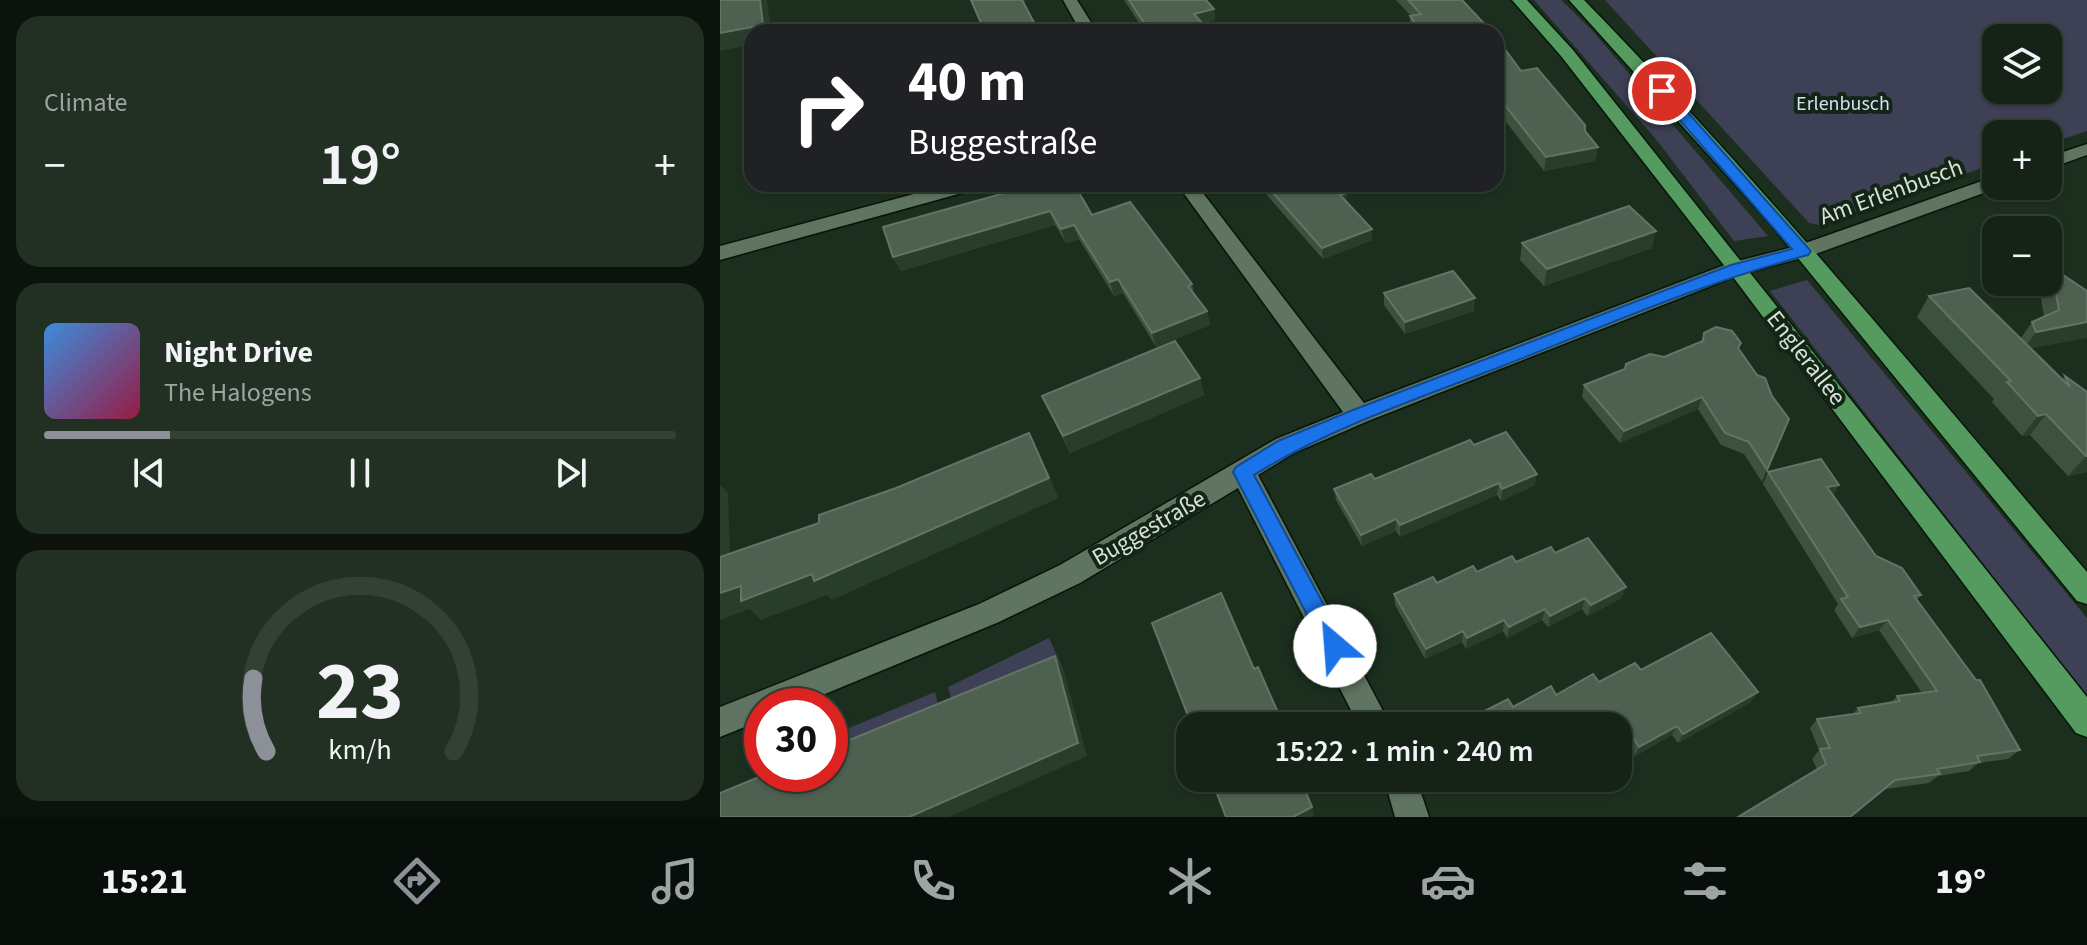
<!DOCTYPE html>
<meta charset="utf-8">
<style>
:root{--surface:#152316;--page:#222f23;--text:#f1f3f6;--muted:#9da4a1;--line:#344035;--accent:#8c9099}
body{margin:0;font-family:"Source Sans 3",sans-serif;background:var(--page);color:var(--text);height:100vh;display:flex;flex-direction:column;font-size:30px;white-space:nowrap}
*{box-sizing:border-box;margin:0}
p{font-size:26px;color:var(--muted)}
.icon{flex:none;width:44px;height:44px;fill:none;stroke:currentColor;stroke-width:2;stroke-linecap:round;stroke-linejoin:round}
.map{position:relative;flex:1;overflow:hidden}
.sheet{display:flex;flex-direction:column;gap:16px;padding:16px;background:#0c130c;width:720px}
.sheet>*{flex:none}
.guide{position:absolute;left:24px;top:24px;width:760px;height:168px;border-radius:24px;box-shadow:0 2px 6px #0004,0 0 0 2px var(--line);background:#202124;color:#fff;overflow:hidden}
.controls{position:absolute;left:1262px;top:24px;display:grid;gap:16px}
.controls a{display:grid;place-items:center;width:80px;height:80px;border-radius:16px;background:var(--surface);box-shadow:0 2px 6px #0004,0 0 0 2px var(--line);font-size:40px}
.speed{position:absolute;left:24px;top:688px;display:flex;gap:16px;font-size:40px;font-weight:700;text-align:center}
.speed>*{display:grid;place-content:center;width:104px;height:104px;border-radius:50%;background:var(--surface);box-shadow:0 2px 6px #0004,0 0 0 2px var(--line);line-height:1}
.speed .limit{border:12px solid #d22;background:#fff;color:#111}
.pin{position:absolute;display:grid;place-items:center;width:68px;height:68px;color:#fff;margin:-34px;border:4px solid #fff;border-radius:50%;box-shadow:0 2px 8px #0007}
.me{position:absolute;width:88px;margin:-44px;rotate:333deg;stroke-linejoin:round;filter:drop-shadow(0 0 6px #0008)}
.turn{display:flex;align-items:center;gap:28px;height:168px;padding:0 32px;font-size:36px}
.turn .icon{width:104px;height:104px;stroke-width:2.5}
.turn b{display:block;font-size:56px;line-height:68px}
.big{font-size:60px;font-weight:600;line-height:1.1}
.sheet .widget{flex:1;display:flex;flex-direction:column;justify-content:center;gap:12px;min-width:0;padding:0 28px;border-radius:24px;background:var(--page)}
.sheet .dial{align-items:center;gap:0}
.dial svg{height:208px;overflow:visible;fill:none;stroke:var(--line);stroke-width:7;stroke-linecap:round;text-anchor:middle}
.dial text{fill:var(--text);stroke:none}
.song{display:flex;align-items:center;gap:24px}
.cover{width:96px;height:96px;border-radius:12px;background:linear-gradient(135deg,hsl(210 70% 55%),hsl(340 70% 35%))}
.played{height:8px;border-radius:4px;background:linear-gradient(90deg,var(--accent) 20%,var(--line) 20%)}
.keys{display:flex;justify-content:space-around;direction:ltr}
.heat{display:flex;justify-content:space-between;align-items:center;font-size:44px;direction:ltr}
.trip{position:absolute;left:456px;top:712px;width:456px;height:80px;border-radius:24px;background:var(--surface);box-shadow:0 2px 6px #0004,0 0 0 2px var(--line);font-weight:600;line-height:80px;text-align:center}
.dock{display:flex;height:128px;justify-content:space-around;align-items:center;background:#080e09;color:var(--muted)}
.dock .icon{width:56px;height:56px}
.dock .active{color:var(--accent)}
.dock b{font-size:36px;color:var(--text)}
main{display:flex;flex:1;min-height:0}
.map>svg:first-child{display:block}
.green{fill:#3e4155;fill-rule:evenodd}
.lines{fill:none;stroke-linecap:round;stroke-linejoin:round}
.minor-casing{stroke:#051608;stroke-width:3}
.major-casing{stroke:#051608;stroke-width:3}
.minor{fill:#5f7461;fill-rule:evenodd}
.major{fill:#559b60;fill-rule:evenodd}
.wall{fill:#3d513f}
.shaded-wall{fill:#293d2b}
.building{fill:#4e6050;stroke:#637465;stroke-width:2}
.route{fill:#1a73e8;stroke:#114b97;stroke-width:2}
.labels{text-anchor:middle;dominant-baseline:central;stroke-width:8;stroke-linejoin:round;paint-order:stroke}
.far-park-label{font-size:20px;fill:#d7defc;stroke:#132515}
.street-label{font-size:24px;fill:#d6e1d7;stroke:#132515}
</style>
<main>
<section class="sheet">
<div class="widget"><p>Climate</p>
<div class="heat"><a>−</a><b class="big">19°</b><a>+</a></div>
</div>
<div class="widget">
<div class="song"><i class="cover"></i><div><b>Night Drive</b><p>The Halogens</p></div></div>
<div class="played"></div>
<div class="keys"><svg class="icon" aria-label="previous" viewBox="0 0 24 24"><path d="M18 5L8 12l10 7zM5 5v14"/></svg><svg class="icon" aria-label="pause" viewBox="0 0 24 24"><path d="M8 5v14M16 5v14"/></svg><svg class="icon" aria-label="next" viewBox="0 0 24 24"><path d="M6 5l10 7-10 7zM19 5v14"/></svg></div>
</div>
<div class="widget dial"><svg viewBox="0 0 100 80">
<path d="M14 69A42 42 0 1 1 86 69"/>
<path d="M14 69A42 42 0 0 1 9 41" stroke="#8c9099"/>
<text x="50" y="56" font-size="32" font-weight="700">23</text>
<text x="50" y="72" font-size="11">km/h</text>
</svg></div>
</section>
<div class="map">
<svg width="1367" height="817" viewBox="0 0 1367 817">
<rect width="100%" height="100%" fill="#1c2f1e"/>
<!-- green -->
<g class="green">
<path d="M814 0H841L871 29 1048 236 1014 241 935 138Z"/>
<path d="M885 0H1367V131L1328 144V134H1276V163L1099 225 1089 223ZM1276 38H1328V90H1276Z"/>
<path d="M1087 280 1367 618V697L1050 291Z"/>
<path d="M329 638 344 671 236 715 228 687Z"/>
<path d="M215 692 222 722 110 768V736Z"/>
</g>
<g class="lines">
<defs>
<g id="minor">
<path d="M343 0H357L377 32H361Z"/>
<path d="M1367 144V155L1328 169V157Z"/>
<path d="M1276 176V186H1283L1090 256 1024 273 648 421 574 453 538 475 671 726H639L518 488 360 583 279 622 76 706H42V720L0 737V707L259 604 340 565 556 439 623 412 457 184H476L644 403 1010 263 1077 246Z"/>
<path d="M231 184H262L260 188 0 260V246Z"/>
<path d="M664 778H696L709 817H675Z"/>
</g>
<g id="major">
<path d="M792 0H807L853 50 1367 697V737L1356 733 1010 273 841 56Z"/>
<path d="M849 0H864C1042 182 1202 378 1367 572V604L1357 601 1047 220Z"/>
</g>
</defs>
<!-- minor casing -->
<use href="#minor" class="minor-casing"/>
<!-- major casing -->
<use href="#major" class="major-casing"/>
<!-- minor -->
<use href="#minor" class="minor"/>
<!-- major -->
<use href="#major" class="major"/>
</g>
<!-- wall -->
<g class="wall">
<path d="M250 0H304L305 2 303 3 319 32H264Z"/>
<path d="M404 0H486L494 9 495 20 482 23 490 32H425Z"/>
<path d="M676 0H742L772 32H692L690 29V16H691Z"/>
<path d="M776 37 801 71 865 131 878 147 875 161 824 171 776 109Z"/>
<path d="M317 184 372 215 472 284 474 294 487 311 490 325 436 347 403 293 394 296 359 239 346 243 335 225 181 271 173 257Z"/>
<path d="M537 184H618L627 193V203L652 229V240L603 259Z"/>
<path d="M802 243 932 248 824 286 800 260Z"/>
<path d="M1331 267 1367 291 1311 349 1342 379 1345 376 1367 392V472L1348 476 1310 435 1302 436 1272 402 1274 399 1197 317 1209 296 1301 338 1312 322 1324 317 1319 285 1321 282H1328V271Z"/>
<path d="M664 293 754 311 685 334 664 305Z"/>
<path d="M984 333 1019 348 1047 470 1042 482 1024 454 1001 445 978 409 900 443 862 397 864 385 905 370 944 357 981 342Z"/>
<path d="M480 378 484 395 350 453 322 396Z"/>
<path d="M754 445 815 485 781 501 777 495 680 537 676 531 642 546 616 500 614 489 655 479Z"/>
<path d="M1048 472 1119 485 1113 495 1156 556 1201 595 1197 600 1300 750 1288 759 1258 763 1249 771 1218 776 1209 783 1166 789 1131 817H1018L1097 769 1092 759 1099 750 1090 728 1097 719 1133 714 1138 708 1171 703 1177 696 1202 693 1159 630 1132 638 1114 610 1118 604 1043 484Z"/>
<path d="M835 553 902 598 867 616 862 609 828 627 822 620 787 638 783 631 746 649 742 642 705 659 675 605 674 594Z"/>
<path d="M921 670 1031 702 958 743 952 735 915 756 909 748 898 754V726H746L747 720Z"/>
<path d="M773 778H815L783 795Z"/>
</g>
<!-- shaded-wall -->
<g class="shaded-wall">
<path d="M40 0H47L51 32H32V45L0 51V33Z"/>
<path d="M494 9 495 20 476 24 474 14Z"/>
<path d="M878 147 875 161 824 171 826 157Z"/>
<path d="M627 193V204L620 195Z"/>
<path d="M330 211 335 225 181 271 173 257Z"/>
<path d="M354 225 359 239 346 243 341 229Z"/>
<path d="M652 229V240L603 259 602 248Z"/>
<path d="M936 231 932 248 824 286 827 269Z"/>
<path d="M398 279 403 293 394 296 390 282Z"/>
<path d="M755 298 754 311 685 334V322Z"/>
<path d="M487 311 490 325 436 347 432 333Z"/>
<path d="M1367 322V338L1303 350 1316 332Z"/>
<path d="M480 378 484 395 350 453 343 436Z"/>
<path d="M982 397 978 409 900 443 904 431Z"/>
<path d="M1326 414 1310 435 1302 436 1318 416Z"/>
<path d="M309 433 339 498 112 600 107 595 41 620 30 609 0 620V593Z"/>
<path d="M1366 456H1367V472L1348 476Z"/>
<path d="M817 474 815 485 781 501 782 489Z"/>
<path d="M779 483 777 495 680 537V525Z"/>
<path d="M0 484 8 493 11 580 0 569Z"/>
<path d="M1119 485 1112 496 1107 487Z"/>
<path d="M676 519V531L642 546 641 535Z"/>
<path d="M906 587 902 598 867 616 871 605Z"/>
<path d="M865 598 862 609 828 627 830 616Z"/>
<path d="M825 609 822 620 787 638 789 627Z"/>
<path d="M784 620 783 631 746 649 747 638Z"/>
<path d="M1168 620 1159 630 1132 638 1140 627Z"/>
<path d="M743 631 742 642 705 659 706 649Z"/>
<path d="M335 656 344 671 367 756 229 817H189Z"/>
<path d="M1038 692 1031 702 958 743 963 734Z"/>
<path d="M559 715 562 724 557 726 553 717Z"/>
<path d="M957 726 952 735 915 756 919 747Z"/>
<path d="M914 739 909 748 898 754V748Z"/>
<path d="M801 778H815L783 795 785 786Z"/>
<path d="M592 807 594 815 590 817H573Z"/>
</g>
<!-- building -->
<g class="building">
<path d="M0 0H40L43 25 0 33Z"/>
<path d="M251 0H302L319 32H265Z"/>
<path d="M409 0H486L494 9 474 14 490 32H430Z"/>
<path d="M688 0H742L772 32H701L690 16 701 14Z"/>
<path d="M776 37 801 71 817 68 865 125V131L878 147 826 157 776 94Z"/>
<path d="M317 184H354L372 215 410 202 472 284 468 286 487 311 432 333 398 279 390 282 354 225 341 229 330 211 173 257 163 227Z"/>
<path d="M545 184H618L627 193 620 195 652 229 602 248Z"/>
<path d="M909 206 936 231 827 269 802 243Z"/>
<path d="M1331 267 1367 291V322L1316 332 1312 322 1339 310Z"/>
<path d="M733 271 755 298 685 322 664 293Z"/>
<path d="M1249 288 1350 387 1345 376 1367 392V456H1366L1326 414 1318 416 1287 382 1291 381 1209 296Z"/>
<path d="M996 327 1012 331 1021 343 1018 348 1037 375 1045 378 1052 396 1069 419 1047 470 1029 442 1005 433 982 397 904 431 864 385 905 369 906 364 930 354 944 357 983 341 984 333Z"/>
<path d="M455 341 480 378 343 436 322 396Z"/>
<path d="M786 432 817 474 782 489 779 483 680 525 676 519 641 535 614 489 651 474 655 479 750 440 754 445Z"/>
<path d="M309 433 329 478 94 581 92 574 21 601V586L0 593V557L99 523V515L176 488Z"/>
<path d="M1101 459 1119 485 1107 487 1156 556 1182 568 1201 595 1194 596 1256 680H1260L1300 750 1257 756 1260 762 1217 769 1220 774 1175 780 1130 817H1018L1106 764 1100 749 1110 748 1097 719 1141 713 1138 708 1180 701 1177 696 1217 691 1168 620 1140 627 1121 599 1128 597 1048 472Z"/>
<path d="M868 538 906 587 871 605 865 598 830 616 825 609 789 627 784 620 747 638 743 631 706 649 674 594 713 577 717 583 753 566 757 572 792 556 796 562 831 547 835 553Z"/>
<path d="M501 593 534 669 538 667 559 715 553 717 557 726H472L432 623Z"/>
<path d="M991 633 1038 692 963 734 957 726 919 747 914 739 898 748V726H750L747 720 788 699 793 707 831 686 836 695 873 674 879 682 915 663 921 670Z"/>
<path d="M335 656 358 743 189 817H0V793L46 774H110V748Z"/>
<path d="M491 778H580L592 807 573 817H506Z"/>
<path d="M780 778H801L785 786Z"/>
</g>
<!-- route -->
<path class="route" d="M937 89H947L1091 251 1088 255C984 282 885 326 785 365 700 398 611 427 534 475L626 646 622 653 615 656 607 653 513 472 516 467 558 441 633 410 1011 265 1072 249 937 94Z"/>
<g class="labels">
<!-- far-park labels -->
<g class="far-park-label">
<text x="1123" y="104">Erlenbusch</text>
</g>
<!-- street labels -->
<g class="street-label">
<text transform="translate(1171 192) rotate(-20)">Am Erlenbusch</text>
<text transform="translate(1086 358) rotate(52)">Englerallee</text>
<text transform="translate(429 528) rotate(-30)">Buggestraße</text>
</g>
</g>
</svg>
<div class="controls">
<a><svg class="icon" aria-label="layers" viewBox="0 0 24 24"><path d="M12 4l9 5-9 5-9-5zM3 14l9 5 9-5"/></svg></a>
<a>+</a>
<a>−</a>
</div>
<div class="speed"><div class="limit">30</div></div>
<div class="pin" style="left:942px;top:91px;background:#d93025"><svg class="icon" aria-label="arrive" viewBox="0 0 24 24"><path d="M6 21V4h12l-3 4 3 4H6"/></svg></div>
<svg class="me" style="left:615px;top:646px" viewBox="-20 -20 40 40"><circle r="19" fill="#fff"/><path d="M0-13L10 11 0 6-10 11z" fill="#1a73e8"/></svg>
<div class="trip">15:22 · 1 min · 240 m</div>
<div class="guide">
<div class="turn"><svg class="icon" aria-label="right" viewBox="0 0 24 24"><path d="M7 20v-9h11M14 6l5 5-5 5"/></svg><div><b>40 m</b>Buggestraße</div></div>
</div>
</div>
</main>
<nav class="dock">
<b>15:21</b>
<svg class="icon active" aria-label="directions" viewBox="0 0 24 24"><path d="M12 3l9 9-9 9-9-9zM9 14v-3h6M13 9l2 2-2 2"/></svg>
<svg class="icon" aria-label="music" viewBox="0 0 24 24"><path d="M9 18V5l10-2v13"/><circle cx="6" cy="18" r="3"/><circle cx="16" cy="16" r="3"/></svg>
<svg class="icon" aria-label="phone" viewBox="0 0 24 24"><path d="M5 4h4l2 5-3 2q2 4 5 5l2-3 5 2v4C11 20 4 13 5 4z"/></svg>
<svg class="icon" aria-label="climate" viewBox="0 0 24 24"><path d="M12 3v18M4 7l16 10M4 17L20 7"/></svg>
<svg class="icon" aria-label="car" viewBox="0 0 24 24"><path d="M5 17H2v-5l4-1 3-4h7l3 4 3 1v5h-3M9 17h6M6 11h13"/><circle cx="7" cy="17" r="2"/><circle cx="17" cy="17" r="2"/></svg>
<svg class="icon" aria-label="filters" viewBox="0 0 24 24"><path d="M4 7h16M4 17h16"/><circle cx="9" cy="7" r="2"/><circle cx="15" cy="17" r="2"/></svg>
<b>19°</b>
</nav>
